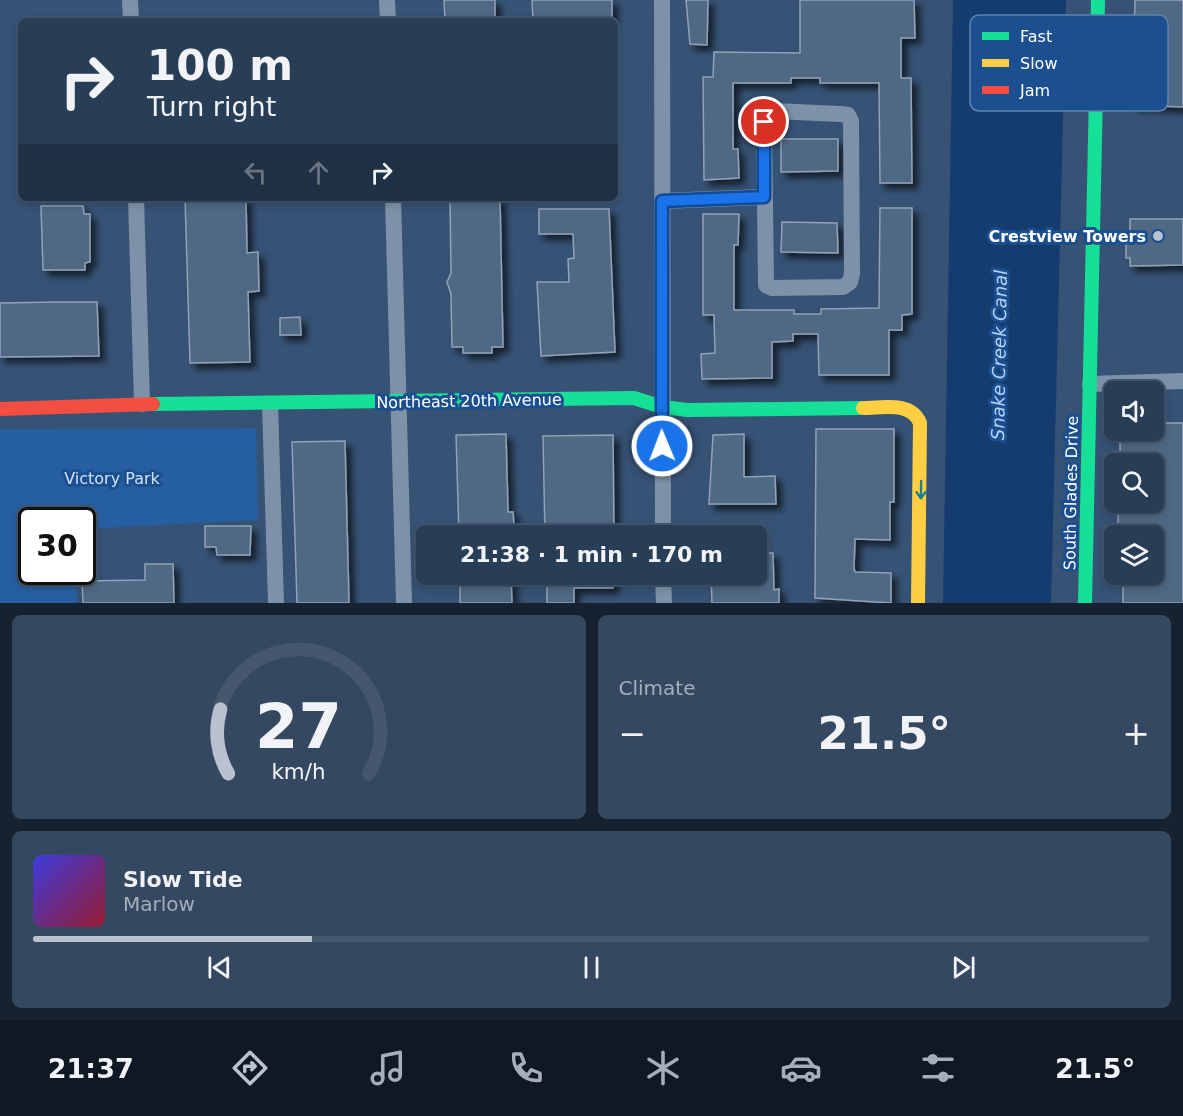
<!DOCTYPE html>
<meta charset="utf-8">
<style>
:root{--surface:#283e57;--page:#344961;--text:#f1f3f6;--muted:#a5aeba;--line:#44576d;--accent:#b9c2ce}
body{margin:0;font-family:"DejaVu Sans",sans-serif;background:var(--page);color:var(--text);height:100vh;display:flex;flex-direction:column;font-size:22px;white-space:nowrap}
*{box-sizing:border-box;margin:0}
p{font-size:20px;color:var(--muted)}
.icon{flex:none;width:33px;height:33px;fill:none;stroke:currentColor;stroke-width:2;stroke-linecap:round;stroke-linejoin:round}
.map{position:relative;height:603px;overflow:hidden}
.details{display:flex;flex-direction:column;gap:12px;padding:12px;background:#162230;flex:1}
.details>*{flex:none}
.hud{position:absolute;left:18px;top:18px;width:600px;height:183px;border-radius:9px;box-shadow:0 3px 9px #0003,0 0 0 2px var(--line);background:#283e57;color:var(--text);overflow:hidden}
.fabs{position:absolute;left:1104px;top:381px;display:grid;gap:12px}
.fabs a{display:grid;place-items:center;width:60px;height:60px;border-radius:9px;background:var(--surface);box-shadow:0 3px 9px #0003,0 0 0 2px var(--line);font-size:30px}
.speed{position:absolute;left:18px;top:507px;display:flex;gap:12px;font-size:30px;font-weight:700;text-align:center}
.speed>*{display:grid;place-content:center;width:78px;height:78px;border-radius:50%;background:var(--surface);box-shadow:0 3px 9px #0003,0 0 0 2px var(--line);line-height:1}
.speed .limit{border:3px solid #111;border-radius:9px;background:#fff;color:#111}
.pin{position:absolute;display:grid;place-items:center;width:51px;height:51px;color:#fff;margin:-26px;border:3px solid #fff;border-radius:50%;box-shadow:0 2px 6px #0007}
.me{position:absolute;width:66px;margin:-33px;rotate:359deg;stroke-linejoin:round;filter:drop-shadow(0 0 4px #0008)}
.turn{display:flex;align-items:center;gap:21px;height:126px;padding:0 30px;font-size:27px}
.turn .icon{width:78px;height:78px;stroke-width:2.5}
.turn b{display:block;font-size:42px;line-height:51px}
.lanes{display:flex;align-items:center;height:57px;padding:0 30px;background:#0003;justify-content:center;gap:30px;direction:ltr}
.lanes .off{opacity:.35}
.big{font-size:45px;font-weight:700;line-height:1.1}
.details .widget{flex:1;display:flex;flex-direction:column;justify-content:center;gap:9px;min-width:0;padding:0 21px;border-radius:9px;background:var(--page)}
.details .dial{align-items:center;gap:0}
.dial svg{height:156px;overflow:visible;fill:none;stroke:var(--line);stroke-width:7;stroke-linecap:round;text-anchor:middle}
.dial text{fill:var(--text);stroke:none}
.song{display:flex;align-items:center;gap:18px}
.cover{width:72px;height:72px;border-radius:9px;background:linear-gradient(135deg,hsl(240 70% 55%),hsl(350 70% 35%))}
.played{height:6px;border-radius:3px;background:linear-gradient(90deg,var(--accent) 25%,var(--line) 25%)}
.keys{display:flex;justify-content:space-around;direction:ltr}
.heat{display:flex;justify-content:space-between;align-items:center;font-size:33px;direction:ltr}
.details .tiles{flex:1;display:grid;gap:12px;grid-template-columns:1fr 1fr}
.widget:last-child{grid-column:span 2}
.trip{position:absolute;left:416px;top:525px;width:351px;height:60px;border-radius:9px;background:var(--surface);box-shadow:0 3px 9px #0003,0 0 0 2px var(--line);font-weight:700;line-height:60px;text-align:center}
.tab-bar{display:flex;height:96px;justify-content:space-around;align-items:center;background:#101923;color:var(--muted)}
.tab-bar .icon{width:42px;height:42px}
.tab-bar .selected{color:var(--accent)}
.tab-bar b{font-size:27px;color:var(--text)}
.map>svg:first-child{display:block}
.green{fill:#265fa1}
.water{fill:#153c6e}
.building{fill:#506783;stroke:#92a2b6;stroke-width:1.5;filter:url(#shadow)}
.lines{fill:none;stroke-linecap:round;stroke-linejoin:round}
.street{stroke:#7d92a8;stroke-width:16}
.fast{stroke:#16e098;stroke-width:14}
.slow{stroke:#ffcf43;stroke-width:14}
.jam{stroke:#f24e42;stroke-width:14}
.oneway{stroke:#198292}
.route-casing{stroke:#114b97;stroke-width:15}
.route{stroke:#1a73e8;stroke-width:10}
.poi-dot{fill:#b9c2ce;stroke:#1b4f8f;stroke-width:2}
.labels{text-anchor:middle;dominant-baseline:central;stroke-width:6;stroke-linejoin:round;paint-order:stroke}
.poi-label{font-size:16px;font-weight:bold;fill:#fff;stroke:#1b4f8f;text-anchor:end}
.street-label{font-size:16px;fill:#fff;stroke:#1b4f8f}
.park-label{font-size:16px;fill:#cfe3fa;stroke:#1b4f8f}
.water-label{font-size:18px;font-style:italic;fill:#b5d3f5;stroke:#1b4f8f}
.key{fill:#1b4f8f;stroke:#5f84b1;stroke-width:1.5}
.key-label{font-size:16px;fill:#fff}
</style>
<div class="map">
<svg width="1183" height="603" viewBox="0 0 1183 603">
<defs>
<filter id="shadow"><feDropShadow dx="5.5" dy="5.5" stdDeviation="3" flood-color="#0009"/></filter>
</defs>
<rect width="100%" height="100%" fill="#365274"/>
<!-- green -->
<path class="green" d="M256 428 258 520 83 529 82 520H32V572H77V603H0V429Z"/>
<!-- water -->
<path class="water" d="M953 0H1066L1051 603H943Z"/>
<!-- building -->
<g class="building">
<path d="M444 0H495V21H445Z"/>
<path d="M532 0H612V21H533Z"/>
<path d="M686 0H708L707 45 690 44Z"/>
<path d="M800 0H914L915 38H901V78H911L912 183H880L879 83H820V78H791V83H733V149H738L739 178 704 180 703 77H713L714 52 800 53Z"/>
<path d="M1135 0H1183V107L1132 105Z"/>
<path d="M781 139H838V171L781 172Z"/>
<path d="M185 198H246L247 253 258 252 259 291 248 292 250 362 190 363Z"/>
<path d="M450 198H500L503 347H492V353H463V347H452L451 294 447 282 451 273Z"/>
<path d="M41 206H83L84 214H90V262L85 263V270H43Z"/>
<path d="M880 208H912V314L902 315V330H889V375H819L818 334H793V341L772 342V378L702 379 701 354 715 353 714 315H703V214H739L738 245H734V310H794V314H821V309L879 308Z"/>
<path d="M539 209H609L615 352 541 356 537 282H569L568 259 574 258 573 234H539Z"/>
<path d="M1130 219H1183V265L1130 266V258H1126V244H1130Z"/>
<path d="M782 222 837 223 838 253 781 252Z"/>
<path d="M58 302H97L99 356 0 357V303Z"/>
<path d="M300 317 301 335H280V318Z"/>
<path d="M1154 423H1183V603H1123V580H1154V534H1118V505H1154V456L1120 457V430H1154Z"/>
<path d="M816 429H894V502H890V540L855 539 854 568 855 572 891 573V603L815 598Z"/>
<path d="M506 434 508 512H513L514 526H508L509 536H459L456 435Z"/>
<path d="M744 434V477L775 476 776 504H709L713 435Z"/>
<path d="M613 435 614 536H545L543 436Z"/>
<path d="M345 441 349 603H297L292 442Z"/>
<path d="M205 526H251L250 555H217L216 547H205Z"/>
<path d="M756 553H773L774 590 779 589V603H712L711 574H756Z"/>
<path d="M145 564H173L174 603H83L82 581 145 580Z"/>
<path d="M460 574H511L512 603H460Z"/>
<path d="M547 574H613V588H574V603H547Z"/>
</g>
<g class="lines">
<!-- street -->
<g class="street">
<path d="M130 0 131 21"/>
<path d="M387 0 388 21"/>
<path d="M662 0 663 536"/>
<path d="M773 111 841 114 848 115 851 121 852 274 850 282 843 287 772 288 766 285 764 122 768 114Z"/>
<path d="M136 198 142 404"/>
<path d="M393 198 404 603"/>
<path d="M662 201 764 197"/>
<path d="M1090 384 1183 381"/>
<path d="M270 404 276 603"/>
<path d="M663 574 664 603"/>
</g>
<!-- fast -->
<g class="fast">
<path d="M153 404 634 398 662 407 687 410 863 408"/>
<path d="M1085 603 1098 0"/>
</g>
<!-- slow -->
<path class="slow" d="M863 408C883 408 911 401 920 423L918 603"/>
<!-- jam -->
<path class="jam" d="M0 409 153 404"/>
</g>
<!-- one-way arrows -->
<defs><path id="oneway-shaft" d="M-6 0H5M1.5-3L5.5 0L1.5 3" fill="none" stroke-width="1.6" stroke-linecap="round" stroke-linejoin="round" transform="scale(1.5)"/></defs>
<use class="oneway" href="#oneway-shaft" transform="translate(921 490) rotate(91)"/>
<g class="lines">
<defs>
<path id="route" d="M662 446V201L764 197V122"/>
</defs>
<!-- route casing -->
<use href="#route" class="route-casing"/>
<!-- route -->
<use href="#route" class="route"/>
</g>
<!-- markers -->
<circle class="poi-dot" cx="1158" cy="236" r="6"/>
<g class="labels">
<!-- poi labels -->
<g class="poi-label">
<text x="1146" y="236">Crestview Towers</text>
</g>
<!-- street labels -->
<g class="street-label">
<text transform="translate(469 401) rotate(-1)">Northeast 20th Avenue</text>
<text transform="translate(1071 493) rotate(-89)">South Glades Drive</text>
</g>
<!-- park labels -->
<g class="park-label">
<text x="112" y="478">Victory Park</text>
</g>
<!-- water labels -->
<g class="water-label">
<text transform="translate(999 355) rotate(-89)">Snake Creek Canal</text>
</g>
</g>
<!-- legend -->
<rect x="970" y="15" width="198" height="96" rx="9" class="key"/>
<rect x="982" y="32" width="27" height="8" fill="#16e098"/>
<rect x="982" y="59" width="27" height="8" fill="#ffcf43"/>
<rect x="982" y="86" width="27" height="8" fill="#f24e42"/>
<g class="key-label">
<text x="1020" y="42">Fast</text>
<text x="1020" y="69">Slow</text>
<text x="1020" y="96">Jam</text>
</g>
</svg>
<div class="fabs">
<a><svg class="icon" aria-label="sound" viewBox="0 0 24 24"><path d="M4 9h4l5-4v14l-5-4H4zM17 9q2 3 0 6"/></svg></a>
<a><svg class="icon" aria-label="search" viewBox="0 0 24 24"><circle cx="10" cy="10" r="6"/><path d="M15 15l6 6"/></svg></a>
<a><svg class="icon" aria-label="layers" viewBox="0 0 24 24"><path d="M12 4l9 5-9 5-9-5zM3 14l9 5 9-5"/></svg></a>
</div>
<div class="speed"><div class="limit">30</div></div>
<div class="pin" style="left:764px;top:122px;background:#d93025"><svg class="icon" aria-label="arrive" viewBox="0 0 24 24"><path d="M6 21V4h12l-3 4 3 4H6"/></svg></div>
<svg class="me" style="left:662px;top:446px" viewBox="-20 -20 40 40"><circle r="17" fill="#1a73e8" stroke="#fff" stroke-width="3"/><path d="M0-11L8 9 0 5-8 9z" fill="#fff"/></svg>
<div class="trip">21:38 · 1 min · 170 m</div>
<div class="hud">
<div class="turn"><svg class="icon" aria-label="right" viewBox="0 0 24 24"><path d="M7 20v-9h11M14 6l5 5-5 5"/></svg><div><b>100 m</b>Turn right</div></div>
<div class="lanes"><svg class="icon off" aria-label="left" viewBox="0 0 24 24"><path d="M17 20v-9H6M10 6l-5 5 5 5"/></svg><svg class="icon off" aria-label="ahead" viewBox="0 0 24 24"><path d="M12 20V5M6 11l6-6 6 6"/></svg><svg class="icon" aria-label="right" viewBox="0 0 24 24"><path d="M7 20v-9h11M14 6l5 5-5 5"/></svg></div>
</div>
</div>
<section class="details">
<div class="tiles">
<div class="widget dial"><svg viewBox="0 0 100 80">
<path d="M14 69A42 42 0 1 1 86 69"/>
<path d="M14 69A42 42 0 0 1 10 36" stroke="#b9c2ce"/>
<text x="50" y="56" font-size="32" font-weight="700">27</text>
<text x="50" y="72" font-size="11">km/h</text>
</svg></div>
<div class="widget"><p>Climate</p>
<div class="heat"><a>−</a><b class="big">21.5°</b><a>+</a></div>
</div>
<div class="widget">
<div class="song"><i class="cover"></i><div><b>Slow Tide</b><p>Marlow</p></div></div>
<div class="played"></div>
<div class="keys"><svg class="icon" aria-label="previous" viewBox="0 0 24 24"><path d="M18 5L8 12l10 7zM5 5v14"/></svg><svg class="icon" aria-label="pause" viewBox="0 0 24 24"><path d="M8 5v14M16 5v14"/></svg><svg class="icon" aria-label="next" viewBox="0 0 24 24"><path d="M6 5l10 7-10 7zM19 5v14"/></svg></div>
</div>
</div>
</section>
<nav class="tab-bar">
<b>21:37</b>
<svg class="icon selected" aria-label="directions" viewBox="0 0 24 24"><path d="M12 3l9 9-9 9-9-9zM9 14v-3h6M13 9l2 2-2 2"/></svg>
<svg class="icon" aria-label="music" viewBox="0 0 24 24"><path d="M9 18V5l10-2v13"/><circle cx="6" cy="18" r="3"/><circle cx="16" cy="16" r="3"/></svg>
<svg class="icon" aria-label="phone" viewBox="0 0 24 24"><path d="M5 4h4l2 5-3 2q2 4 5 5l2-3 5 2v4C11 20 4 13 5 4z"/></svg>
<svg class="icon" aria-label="climate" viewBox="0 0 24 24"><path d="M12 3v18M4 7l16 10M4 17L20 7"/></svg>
<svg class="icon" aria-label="car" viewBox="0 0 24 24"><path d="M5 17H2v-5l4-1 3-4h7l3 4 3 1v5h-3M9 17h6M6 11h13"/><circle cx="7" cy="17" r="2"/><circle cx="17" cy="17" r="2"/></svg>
<svg class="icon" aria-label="filters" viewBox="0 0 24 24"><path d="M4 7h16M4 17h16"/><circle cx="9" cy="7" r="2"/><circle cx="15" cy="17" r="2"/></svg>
<b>21.5°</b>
</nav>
